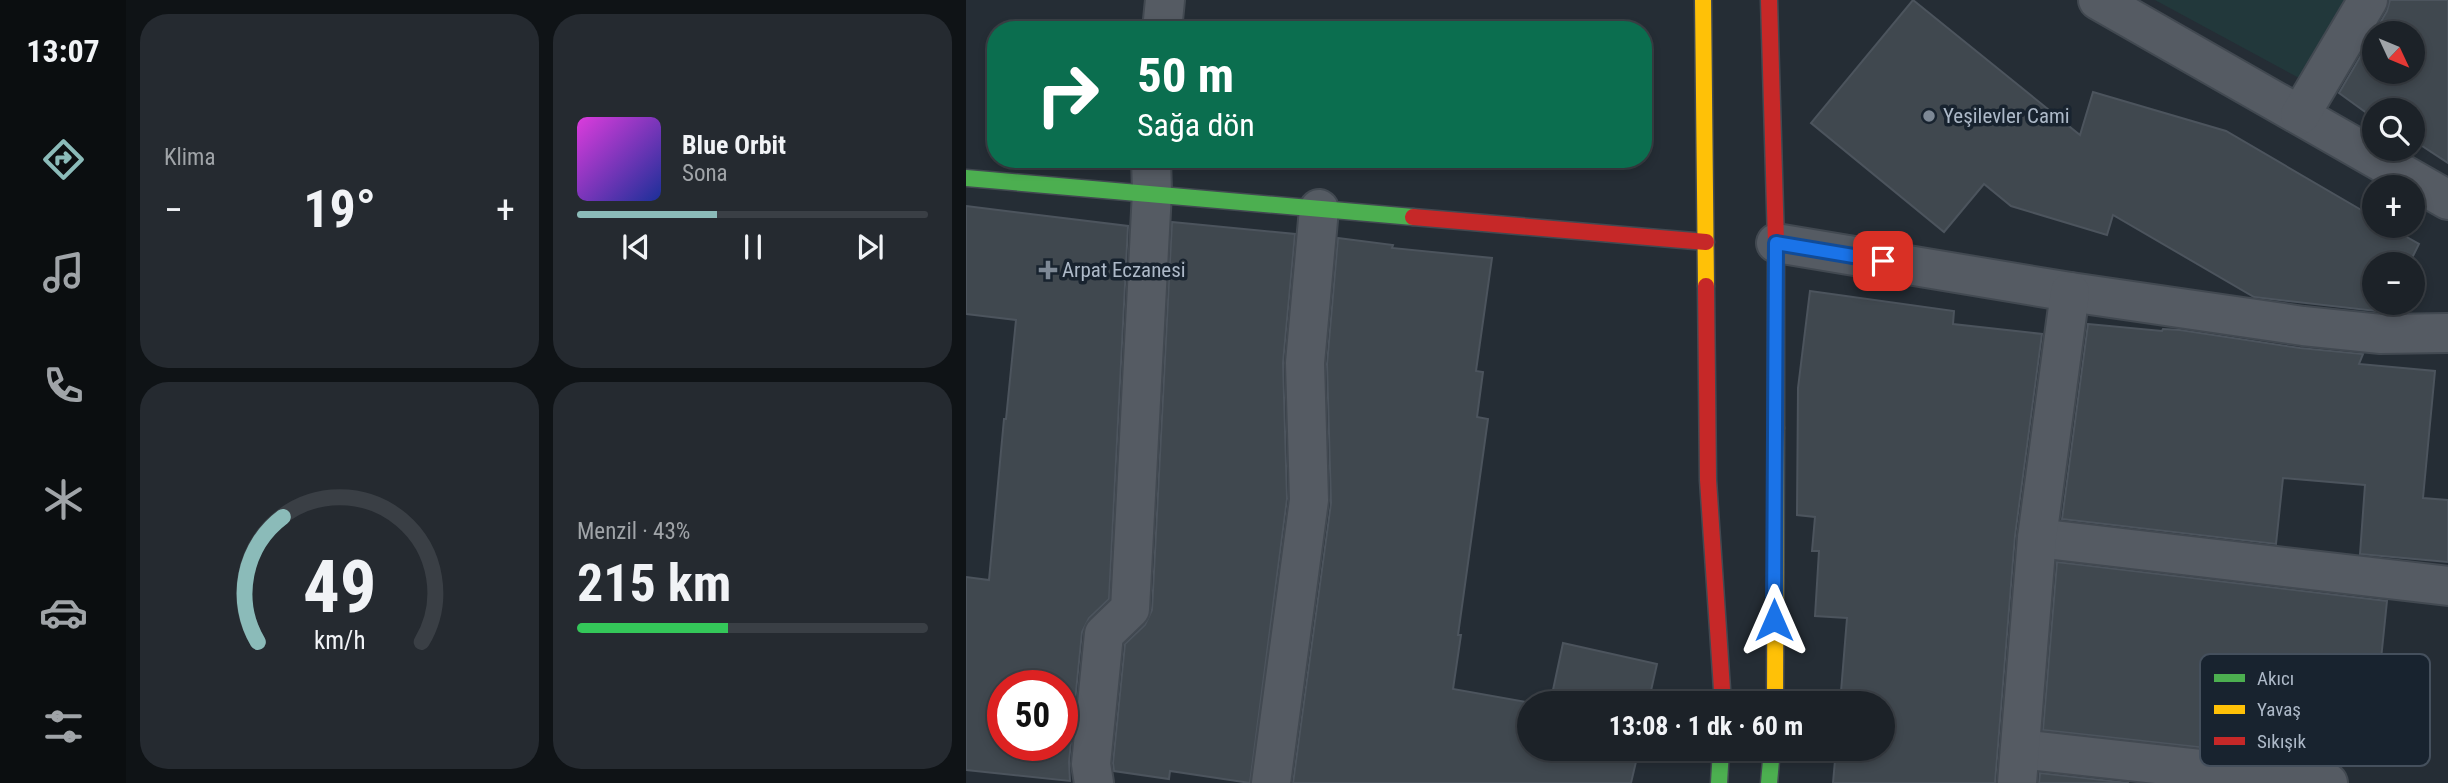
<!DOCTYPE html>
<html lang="tr">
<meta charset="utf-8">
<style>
:root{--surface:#1c2228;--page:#252a30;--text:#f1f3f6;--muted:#a0a4a8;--line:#3a3f45;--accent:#8bbbb9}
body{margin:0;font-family:"Roboto Condensed",sans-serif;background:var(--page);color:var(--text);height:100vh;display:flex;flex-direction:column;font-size:26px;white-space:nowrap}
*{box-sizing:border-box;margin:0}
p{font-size:23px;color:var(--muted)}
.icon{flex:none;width:38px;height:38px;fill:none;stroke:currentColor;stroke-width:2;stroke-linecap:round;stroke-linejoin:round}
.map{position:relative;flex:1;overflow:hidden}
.drawer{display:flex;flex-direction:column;gap:14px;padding:14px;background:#0f1316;width:840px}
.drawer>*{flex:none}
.guide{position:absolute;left:21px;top:21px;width:665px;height:147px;border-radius:28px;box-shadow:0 4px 10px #0003,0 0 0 2px var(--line);background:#0b6e4f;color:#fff;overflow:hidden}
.needle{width:46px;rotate:134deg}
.controls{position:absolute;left:1396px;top:21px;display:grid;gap:14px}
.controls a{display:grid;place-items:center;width:63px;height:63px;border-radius:50%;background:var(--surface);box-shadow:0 4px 10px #0003,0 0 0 2px var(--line);font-size:35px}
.speed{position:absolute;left:21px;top:670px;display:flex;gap:14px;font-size:35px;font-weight:700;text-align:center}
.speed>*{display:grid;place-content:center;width:91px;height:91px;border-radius:50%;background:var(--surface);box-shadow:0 4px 10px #0003,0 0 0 2px var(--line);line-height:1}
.speed .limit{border:10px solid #d22;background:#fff;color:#111}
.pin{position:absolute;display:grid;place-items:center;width:60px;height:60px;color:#fff;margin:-30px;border-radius:14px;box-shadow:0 4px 10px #0006}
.me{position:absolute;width:77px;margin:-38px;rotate:0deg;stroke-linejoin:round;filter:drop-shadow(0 0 5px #0008)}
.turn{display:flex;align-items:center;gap:24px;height:147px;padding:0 35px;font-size:32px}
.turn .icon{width:91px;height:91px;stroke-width:2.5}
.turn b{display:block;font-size:49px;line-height:60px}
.big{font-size:52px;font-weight:700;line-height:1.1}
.drawer .card{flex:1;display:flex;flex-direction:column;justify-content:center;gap:10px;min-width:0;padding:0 24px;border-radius:28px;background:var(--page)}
.drawer .dial{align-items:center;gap:0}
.dial svg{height:182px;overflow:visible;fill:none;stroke:var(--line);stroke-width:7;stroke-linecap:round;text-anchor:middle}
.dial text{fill:var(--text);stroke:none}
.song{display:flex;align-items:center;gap:21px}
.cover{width:84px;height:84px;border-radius:10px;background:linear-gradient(135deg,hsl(300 70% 55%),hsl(230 70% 35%))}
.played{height:7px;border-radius:4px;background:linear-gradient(90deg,var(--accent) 40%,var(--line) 40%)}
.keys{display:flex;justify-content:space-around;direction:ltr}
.heat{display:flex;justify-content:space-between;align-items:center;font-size:38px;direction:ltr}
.charge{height:10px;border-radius:5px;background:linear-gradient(90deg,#34c759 43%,var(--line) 0)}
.drawer .tiles{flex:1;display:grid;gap:14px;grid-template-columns:repeat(2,1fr)}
.trip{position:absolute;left:551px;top:691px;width:378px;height:70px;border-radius:35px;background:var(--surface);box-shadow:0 4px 10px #0003,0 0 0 2px var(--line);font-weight:700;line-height:70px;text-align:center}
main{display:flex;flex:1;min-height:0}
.menu{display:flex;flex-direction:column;width:126px;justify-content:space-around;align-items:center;background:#0b0e10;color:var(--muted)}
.menu .icon{width:49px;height:49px}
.menu .current{color:var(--accent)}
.menu b{font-size:32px;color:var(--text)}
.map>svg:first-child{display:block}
.green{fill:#22383b}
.building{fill:#40484f;stroke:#4c545d;stroke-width:2;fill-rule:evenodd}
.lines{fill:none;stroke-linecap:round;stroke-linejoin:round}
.street-casing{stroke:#424951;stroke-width:42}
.fast-casing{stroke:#424951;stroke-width:19}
.slow-casing{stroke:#424951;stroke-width:19}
.jam-casing{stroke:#424951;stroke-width:19}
.street{stroke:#555b63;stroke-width:38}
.fast{stroke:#4caf50;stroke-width:16}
.slow{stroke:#ffc107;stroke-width:16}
.jam{stroke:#c62828;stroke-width:16}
.route-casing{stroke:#114b97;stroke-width:18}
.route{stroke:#1a73e8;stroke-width:12}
.poi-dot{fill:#7d8895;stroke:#18232f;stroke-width:2.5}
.labels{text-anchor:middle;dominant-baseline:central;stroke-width:7;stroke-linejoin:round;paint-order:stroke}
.poi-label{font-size:21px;fill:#adb9c8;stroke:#18232f;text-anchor:start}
.key{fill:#18232f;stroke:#45505d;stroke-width:2}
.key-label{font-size:19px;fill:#adb9c8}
</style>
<main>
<nav class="menu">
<b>13:07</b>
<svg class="icon current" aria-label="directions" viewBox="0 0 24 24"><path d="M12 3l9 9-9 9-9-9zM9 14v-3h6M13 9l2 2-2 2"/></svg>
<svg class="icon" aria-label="music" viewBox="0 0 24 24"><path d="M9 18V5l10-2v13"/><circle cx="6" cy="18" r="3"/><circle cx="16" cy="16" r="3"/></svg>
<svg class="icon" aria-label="phone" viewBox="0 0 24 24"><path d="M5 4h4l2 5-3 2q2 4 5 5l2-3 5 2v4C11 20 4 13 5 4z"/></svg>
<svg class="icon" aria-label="climate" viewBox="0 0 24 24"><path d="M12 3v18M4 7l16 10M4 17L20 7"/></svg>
<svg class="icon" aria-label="car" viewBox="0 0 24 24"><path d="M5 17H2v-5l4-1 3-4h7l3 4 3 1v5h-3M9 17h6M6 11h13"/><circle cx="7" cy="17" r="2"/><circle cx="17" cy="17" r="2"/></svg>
<svg class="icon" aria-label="filters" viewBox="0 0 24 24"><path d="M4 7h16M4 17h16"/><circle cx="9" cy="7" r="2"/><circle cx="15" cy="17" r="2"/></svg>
</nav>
<section class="drawer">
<div class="tiles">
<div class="card"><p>Klima</p>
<div class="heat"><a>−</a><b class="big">19°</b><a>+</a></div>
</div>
<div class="card">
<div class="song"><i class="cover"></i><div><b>Blue Orbit</b><p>Sona</p></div></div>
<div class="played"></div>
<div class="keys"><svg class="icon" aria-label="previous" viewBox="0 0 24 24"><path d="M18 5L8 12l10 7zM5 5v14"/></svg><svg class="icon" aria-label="pause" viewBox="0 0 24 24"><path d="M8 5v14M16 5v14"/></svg><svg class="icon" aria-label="next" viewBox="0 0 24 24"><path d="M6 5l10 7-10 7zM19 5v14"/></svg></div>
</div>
<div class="card dial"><svg viewBox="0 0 100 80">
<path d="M14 69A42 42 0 1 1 86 69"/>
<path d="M14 69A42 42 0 0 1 25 14" stroke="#8bbbb9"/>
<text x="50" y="56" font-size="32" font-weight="700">49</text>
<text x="50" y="72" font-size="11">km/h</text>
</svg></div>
<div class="card"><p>Menzil · 43%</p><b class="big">215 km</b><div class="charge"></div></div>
</div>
</section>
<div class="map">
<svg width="1482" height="783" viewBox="0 0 1482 783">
<rect width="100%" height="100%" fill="#252d35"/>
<!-- green -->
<path class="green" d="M1189 0H1396L1346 85Z"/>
<!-- building -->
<g class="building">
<path d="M947 0 1114 135 1127 92 1260 131 1409 218V226H1421L1453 244 1443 264H1409V303H1423L1419 312 1288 297 1147 215 1141 235 1045 206 1018 184 978 232 845 123Z"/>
<path d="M1424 0H1482V163L1447 140V110H1409V119L1373 93 1421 11ZM1409 33H1447V72H1409Z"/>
<path d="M0 206 162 226 143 599 123 618 116 632 103 762 104 781 0 770V577L23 580 38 419H40L50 320 0 314ZM37 686H96V746H37Z"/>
<path d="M206 222 329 234 317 363 321 499 284 783 204 771 203 779 148 771 147 763 159 644 179 625 186 610Z"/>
<path d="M372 238 427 245 426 248 526 258 510 371 517 372 511 417 522 419 492 635H495L487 689 571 704H564V749H673L665 783H327L365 503 361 364Z"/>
<path d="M844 291 988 311 987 324 1076 334 1049 536 1029 783H867L870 749H917V704H874L881 618 849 616 853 551H846L849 517 831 515 832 388Z"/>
<path d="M1122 324 1196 331 1197 329 1214 330 1334 348 1397 354 1393 364 1469 371 1457 498 1482 500V562L1394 554 1399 485 1317 478 1310 544 1096 519Z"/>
<path d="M1091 562 1421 601 1404 766 1077 730Z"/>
<path d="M597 643 691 664 682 704H584Z"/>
<path d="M1074 773 1163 783H1073Z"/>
</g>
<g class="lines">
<defs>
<g id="street">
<path d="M1132 0 1482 200"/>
<path d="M196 30 199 0"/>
<path d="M1334 115 1402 0"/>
<path d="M810 243 1104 292 1337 326 1415 334 1482 333"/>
<path d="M1071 538 1482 586"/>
<path d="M1054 749 1362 783"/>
<path d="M128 783 125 764 138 634 164 609 186 192 185 159"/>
<path d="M305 783 343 500 339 363 353 209"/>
<path d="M1051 783 1071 538 1104 292"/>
</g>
<g id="fast">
<path d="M0 178 447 217"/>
<path d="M753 783 755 749"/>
<path d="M803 783 806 749"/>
</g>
<g id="slow">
<path d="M737 0 740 286"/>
<path d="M809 704 810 428"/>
</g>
<g id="jam">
<path d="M803 0 810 243V428"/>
<path d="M447 217 740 242"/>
<path d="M740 286 742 480 757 704"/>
</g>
</defs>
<!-- street casing -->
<use href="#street" class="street-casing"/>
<!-- fast casing -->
<use href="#fast" class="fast-casing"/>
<!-- slow casing -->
<use href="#slow" class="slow-casing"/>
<!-- jam casing -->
<use href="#jam" class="jam-casing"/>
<!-- street -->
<use href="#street" class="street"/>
<!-- fast -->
<use href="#fast" class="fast"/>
<!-- slow -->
<use href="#slow" class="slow"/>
<!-- jam -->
<use href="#jam" class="jam"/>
</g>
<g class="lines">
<defs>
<path id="route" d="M808 620 810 243 917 261"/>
</defs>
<!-- route casing -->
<use href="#route" class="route-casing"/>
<!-- route -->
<use href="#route" class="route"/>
</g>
<!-- markers -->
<g class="poi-dot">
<circle cx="963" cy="116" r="7"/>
<path d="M78.5 259.5h7v7h7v7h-7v7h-7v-7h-7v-7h7z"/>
</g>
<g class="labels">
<!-- poi labels -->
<g class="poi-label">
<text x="977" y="116">Yeşilevler Cami</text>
<text x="96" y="270">Arpat Eczanesi</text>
</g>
</g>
<!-- legend -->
<rect x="1234" y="654" width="230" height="112" rx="10" class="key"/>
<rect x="1248" y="674" width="31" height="8" fill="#4caf50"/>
<rect x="1248" y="705" width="31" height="9" fill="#ffc107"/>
<rect x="1248" y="737" width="31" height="8" fill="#c62828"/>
<g class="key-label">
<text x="1291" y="685">Akıcı</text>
<text x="1291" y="716">Yavaş</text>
<text x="1291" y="748">Sıkışık</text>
</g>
</svg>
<div class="controls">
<a><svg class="needle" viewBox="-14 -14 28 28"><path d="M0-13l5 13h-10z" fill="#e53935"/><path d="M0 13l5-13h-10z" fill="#a0a4a8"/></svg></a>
<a><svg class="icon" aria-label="search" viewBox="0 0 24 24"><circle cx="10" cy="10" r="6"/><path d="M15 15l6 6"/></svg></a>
<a>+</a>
<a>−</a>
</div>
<div class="speed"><div class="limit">50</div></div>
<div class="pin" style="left:917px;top:261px;background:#d93025"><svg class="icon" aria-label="arrive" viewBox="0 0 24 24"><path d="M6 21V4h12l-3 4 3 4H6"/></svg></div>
<svg class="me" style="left:808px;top:620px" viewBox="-20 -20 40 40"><path d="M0-17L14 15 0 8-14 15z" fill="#1a73e8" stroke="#fff" stroke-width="4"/></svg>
<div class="trip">13:08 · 1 dk · 60 m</div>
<div class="guide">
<div class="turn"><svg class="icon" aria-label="right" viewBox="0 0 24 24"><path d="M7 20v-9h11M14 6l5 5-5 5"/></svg><div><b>50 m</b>Sağa dön</div></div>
</div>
</div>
</main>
